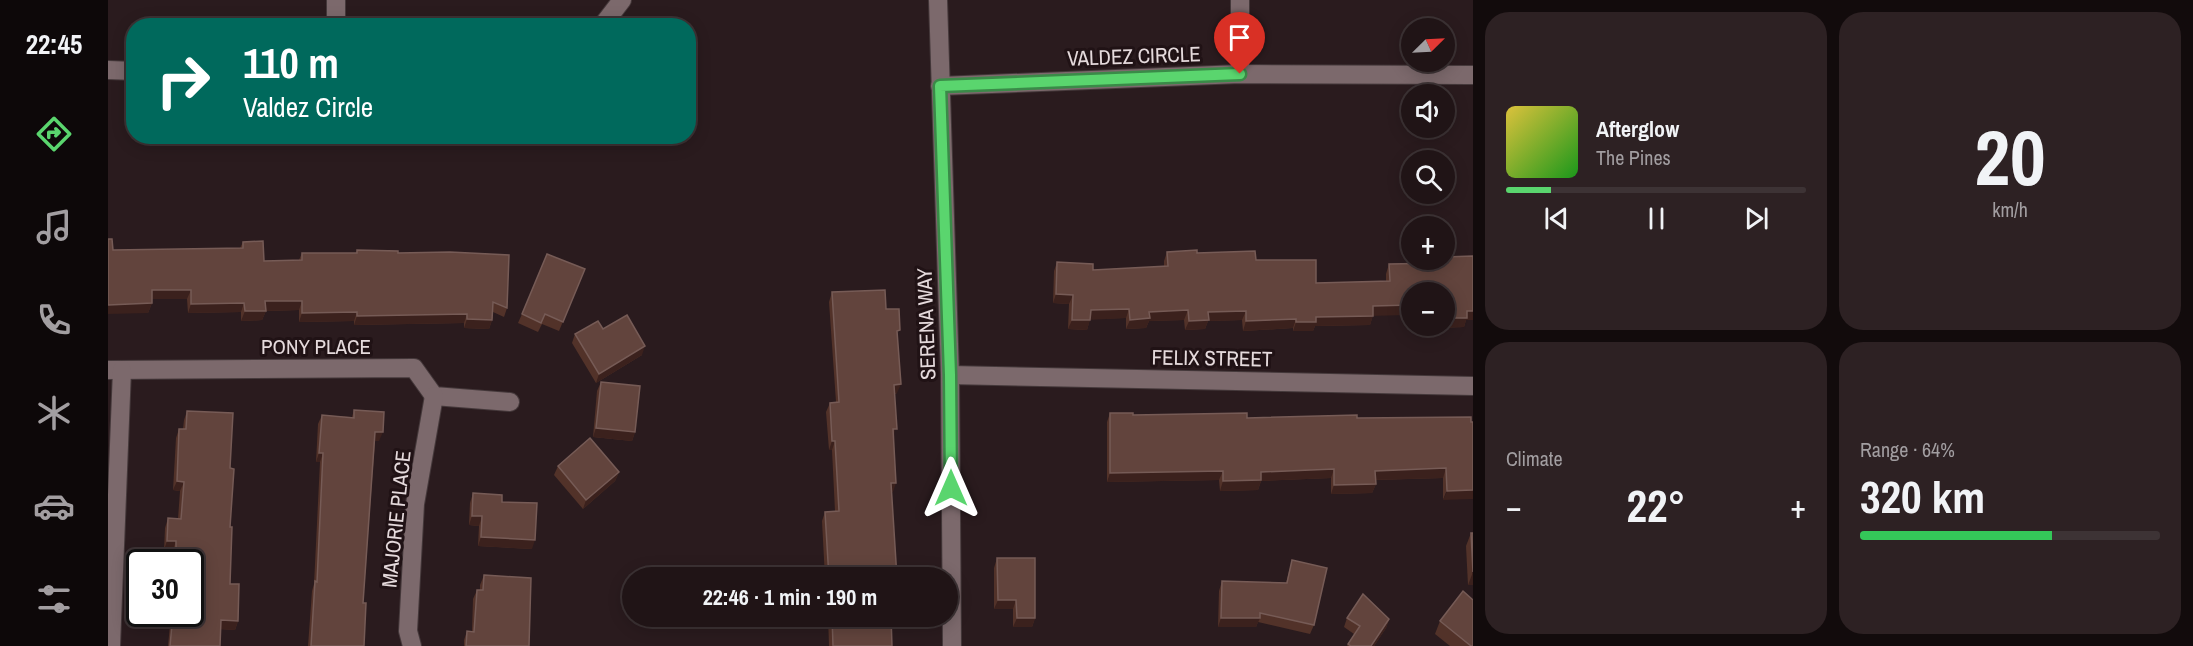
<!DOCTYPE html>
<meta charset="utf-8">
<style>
:root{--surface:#201416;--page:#2d2123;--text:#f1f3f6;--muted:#a29ea1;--line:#3d3335;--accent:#5ad56e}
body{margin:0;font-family:"Archivo Narrow",sans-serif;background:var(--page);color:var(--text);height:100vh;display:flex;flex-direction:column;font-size:22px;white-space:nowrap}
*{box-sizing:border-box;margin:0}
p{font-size:20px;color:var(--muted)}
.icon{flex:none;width:33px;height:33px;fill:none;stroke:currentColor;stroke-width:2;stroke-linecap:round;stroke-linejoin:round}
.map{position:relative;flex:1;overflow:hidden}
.side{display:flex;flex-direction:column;gap:12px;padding:12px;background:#120b0c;width:720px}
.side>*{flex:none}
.banner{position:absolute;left:18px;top:18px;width:570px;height:126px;border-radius:24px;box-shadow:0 3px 15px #0003,0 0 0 2px var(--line);background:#00695c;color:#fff;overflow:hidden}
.needle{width:39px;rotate:66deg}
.controls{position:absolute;left:1293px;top:18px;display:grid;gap:12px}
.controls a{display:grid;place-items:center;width:54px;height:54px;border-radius:50%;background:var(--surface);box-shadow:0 3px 15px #0003,0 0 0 2px var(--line);font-size:30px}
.speed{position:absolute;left:18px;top:549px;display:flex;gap:12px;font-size:30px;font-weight:700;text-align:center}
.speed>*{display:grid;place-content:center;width:78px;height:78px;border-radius:50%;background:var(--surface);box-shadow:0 3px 15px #0003,0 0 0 2px var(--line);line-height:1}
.speed .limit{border:3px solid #111;border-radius:9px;background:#fff;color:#111}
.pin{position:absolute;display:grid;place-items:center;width:51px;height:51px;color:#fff;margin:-62px -26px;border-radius:50% 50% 50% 0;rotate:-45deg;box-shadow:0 0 6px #0007}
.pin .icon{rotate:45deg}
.me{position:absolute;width:66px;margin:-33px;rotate:0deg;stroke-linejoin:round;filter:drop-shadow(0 0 4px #0008)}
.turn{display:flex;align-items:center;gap:21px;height:126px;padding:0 18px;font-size:27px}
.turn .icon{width:78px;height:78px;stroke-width:2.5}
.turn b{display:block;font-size:42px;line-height:51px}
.big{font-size:45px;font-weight:700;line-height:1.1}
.side .widget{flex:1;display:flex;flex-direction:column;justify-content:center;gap:9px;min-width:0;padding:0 21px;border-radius:24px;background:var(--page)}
.side .dial{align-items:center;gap:0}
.dial b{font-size:78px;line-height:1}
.song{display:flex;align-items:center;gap:18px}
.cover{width:72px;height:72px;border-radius:9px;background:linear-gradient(135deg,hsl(50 70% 55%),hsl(120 70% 35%))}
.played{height:6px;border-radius:3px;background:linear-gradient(90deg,var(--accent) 15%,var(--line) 15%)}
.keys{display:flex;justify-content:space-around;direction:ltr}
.heat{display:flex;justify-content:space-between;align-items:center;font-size:33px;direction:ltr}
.charge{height:9px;border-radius:4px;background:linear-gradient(90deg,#34c759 64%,var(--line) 0)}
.side .tiles{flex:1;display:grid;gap:12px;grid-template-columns:repeat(2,1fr)}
.trip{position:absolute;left:514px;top:567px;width:336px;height:60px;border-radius:30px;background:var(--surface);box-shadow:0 3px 15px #0003,0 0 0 2px var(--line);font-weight:700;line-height:60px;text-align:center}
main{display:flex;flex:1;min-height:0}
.tabs{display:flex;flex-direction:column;width:108px;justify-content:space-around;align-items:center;background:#0d0809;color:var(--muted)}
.tabs .icon{width:42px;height:42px}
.tabs .active{color:var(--accent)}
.tabs b{font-size:27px;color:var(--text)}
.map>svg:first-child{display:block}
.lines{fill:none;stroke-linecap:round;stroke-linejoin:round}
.minor-casing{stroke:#45393b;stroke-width:20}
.minor{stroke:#7c696c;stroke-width:18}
.wall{fill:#523229}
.shaded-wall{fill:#3b211d}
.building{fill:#62443d;stroke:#765b56;stroke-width:1.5}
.route-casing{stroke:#3a8a48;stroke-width:15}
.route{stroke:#5ad56e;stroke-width:10}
.labels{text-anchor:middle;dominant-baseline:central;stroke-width:6;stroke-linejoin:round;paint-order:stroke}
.street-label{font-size:21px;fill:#e5dadc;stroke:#201215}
</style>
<main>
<nav class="tabs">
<b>22:45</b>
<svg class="icon active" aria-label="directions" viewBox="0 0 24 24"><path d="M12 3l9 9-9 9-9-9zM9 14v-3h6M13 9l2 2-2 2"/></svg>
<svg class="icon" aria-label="music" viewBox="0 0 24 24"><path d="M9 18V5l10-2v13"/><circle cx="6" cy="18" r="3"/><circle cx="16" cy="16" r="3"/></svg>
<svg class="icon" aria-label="phone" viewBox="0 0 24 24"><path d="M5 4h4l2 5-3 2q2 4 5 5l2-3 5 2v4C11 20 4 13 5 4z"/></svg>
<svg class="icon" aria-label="climate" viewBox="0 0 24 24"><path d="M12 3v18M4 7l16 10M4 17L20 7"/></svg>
<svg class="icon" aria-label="car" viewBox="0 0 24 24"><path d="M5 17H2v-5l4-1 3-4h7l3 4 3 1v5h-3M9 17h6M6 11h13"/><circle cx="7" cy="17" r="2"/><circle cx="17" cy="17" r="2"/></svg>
<svg class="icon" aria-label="filters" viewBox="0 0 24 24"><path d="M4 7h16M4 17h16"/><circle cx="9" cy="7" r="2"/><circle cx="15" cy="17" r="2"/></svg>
</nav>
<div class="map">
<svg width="1365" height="646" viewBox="0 0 1365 646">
<rect width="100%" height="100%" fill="#2a1b1e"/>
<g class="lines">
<defs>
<g id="minor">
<path d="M830 0 842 375 844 646"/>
<path d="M1132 0V74"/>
<path d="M228 26V0"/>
<path d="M494 26 514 0"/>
<path d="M0 70 26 71"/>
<path d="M832 86 1132 74 1365 75"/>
<path d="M0 370 306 368 326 396 402 402"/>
<path d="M842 375 1365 386"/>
<path d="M3 646 14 370"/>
<path d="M304 646 300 631 307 504 326 396"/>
</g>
</defs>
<!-- minor casing -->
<use href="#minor" class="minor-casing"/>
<!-- minor -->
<use href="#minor" class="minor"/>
</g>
<!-- wall -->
<g class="wall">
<path d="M135 242 156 261 191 260 194 253H248L249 250 290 253 399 308 396 317 385 312 384 320 381 329 356 328V323L246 325V321L191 322V310L158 311 154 320 133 321V312L80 313 79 299H44V303L40 313 5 250 132 248Z"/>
<path d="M1059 252 1089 253 1148 260 1208 283 1278 281V274L1281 264H1334L1336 260 1365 256V320H1358L1356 327 1299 329V315H1265L1262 325 1207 326 1205 331H1185V328L1135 331 1134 320 1100 321 1097 329 1077 330 1076 320 1041 321 1038 328 1018 329V318L982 319 979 330 960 329 961 304 945 303 946 271 949 262 985 270 1056 266V261Z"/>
<path d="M477 269 451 331 434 324 430 332 410 323 414 314Z"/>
<path d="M724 292 778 309 790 337 789 393 787 394 785 492H783L789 578H717L714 521 717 512 727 511 724 450H721L718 412 722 403 728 402 721 302Z"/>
<path d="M495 329 534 355 488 383 464 343 467 334Z"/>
<path d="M493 382 527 432 524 441 485 437 489 391Z"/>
<path d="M246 410 271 441H267L255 603 256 646H200L204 591 206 584 212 462H208L210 424 214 415 244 417Z"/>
<path d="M79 411 122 468V584L130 621 127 630 112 629V646H60L63 614H82V562H64L65 550H56L57 528 60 518 70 519 72 491 65 490 68 438 71 429H75L76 420Z"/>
<path d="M1002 413 1025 415 1139 418H1249L1365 422 1335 500V478L1267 480 1268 484 1264 493 1223 494V478L1153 481 1150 490 1112 491 1111 480 999 482V422Z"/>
<path d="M450 466 511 472 507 481 475 509 446 475Z"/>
<path d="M365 493 394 502 424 549 370 546 371 526 361 525 362 503Z"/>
<path d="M1363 533 1365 585H1360L1358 546Z"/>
<path d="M889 558 927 618 924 627H905V609H886V568Z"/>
<path d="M1184 560 1206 625 1202 634 1150 622 1148 627H1110L1111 591 1114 581 1178 583Z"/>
<path d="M376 575 421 646H356V640L359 631H364L365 599 369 590H372V585Z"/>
<path d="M720 616H783L784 646H721Z"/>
<path d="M1239 618 1281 619 1278 628 1266 646H1239L1246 634 1236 627Z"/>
<path d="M1332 621 1365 646H1342L1327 634Z"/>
</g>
<!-- shaded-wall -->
<g class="shaded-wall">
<path d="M44 290H83L79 299H40Z"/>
<path d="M948 294 965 295 961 304 945 303Z"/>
<path d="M157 301H194L191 310 154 311Z"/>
<path d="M44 303 40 313 0 314V305Z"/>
<path d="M136 303 133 312 80 313 83 304Z"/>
<path d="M1302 305 1299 315 1261 316 1265 306Z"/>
<path d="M1021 309 1018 318 979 320 983 310Z"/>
<path d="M1080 310 1076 320 1041 321 1038 328 1018 329 1022 320 1041 312Z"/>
<path d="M137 311H158L154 320 133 321Z"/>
<path d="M1138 311 1134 320 1100 321 1097 329 1077 330 1081 321 1100 312Z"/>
<path d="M1359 311H1365V320H1358L1356 327 1299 329 1302 319H1304V326H1336V318Z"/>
<path d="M249 312 246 321 191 322 194 313Z"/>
<path d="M359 314 356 323 246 325 249 316Z"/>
<path d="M1265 316 1262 325 1207 326 1205 331H1185L1188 322 1208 317Z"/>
<path d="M359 319 384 320 381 329 356 328Z"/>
<path d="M1188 319 1185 328 1135 331 1138 321Z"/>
<path d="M964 320H982L979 330 960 329Z"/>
<path d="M537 346 534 355 488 383 491 374Z"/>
<path d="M793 384 789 393 783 394 786 385Z"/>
<path d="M488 428 527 432 524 441 485 437Z"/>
<path d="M267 432H275L271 441H264Z"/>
<path d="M724 441H727L724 450H721Z"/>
<path d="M211 453H215L212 462H208Z"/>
<path d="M1338 468 1335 478 1264 480 1267 471Z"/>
<path d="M1226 469 1223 478 1153 481 1150 490 1112 491 1115 481 1153 472Z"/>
<path d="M1115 471 1111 480 999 482 1002 473Z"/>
<path d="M511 472 507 481 475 509 478 500Z"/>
<path d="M69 481 76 482 72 491 65 490Z"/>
<path d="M783 483H788L785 492H779Z"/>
<path d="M1268 484 1264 493 1223 494 1226 485Z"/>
<path d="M1365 490V499L1335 500 1339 491Z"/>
<path d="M364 516H374L371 526 361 525Z"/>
<path d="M373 537 427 540 424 549 370 546Z"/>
<path d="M59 541H68L65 550H56Z"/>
<path d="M1365 572V585H1360Z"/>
<path d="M890 600H908L905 609H886Z"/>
<path d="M909 618H927L924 627H905Z"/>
<path d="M1113 618H1152L1148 627H1110Z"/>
<path d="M1281 619 1278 628 1266 646H1263Z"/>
<path d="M113 620 130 621 127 630 109 629Z"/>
</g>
<!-- building -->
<g class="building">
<path d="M0 239H4L5 250 135 248V242L155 241 156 261 194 260V253H249V250L290 251V253L342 252 401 255 399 308 385 302 384 320 359 319V314L249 316V312L194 313V301H157L158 311H137L136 303 83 304V290H44V303L0 305Z"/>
<path d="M1089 250V253L1147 251 1148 260H1208V283L1282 281 1281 264 1337 263V257L1365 256V311H1359V318H1336V292H1304V319H1302V305L1265 306V316L1208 317V322H1188V319L1138 321V311L1100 312 1101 320 1081 321 1080 310 1041 312 1042 318 1022 320 1021 309 983 310 982 320H964L965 295 948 294 949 262 985 264V270L1060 266 1059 252Z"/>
<path d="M439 254 477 269 455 322 437 314 433 323 414 314Z"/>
<path d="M777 290 778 309H791L792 330 789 331 793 384 786 385 789 429H785L788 483H783L789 578H721L717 512 731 511 727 441H724L722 403 731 402 724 292Z"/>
<path d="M519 315 537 346 491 374 467 334 490 321 495 329Z"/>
<path d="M493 382 532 386 527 432 488 428Z"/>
<path d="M246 410 276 412 275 432H267L255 603H258L256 646H203L207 581 209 582 215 453H211L214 415 246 418Z"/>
<path d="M79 411 125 413 122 468 126 469 122 527H124L122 584H131L130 621 113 620 112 646H62L65 614H82V562H68V541H59L60 518 73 519 76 482 69 481 71 429H78Z"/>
<path d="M1002 413H1025V415L1139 413V418L1249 415V418L1363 417V422H1365V490L1339 491 1338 468 1267 471 1268 484 1226 485V469L1153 472V480L1115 481V471L1002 473Z"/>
<path d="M482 438 511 472 478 500 450 466Z"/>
<path d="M365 493 394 495V502L429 503 427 540 373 537 374 516H364Z"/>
<path d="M1363 533H1365V572Z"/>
<path d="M889 558H927V618H909L908 600H890Z"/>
<path d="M1184 560 1219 568 1206 625 1152 613V618H1113L1114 581 1179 583Z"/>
<path d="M376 575 423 578 421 646H358L359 631 366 632 369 590H375Z"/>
<path d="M1355 591 1365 600V646H1363L1332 621Z"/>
<path d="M1255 594 1281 619 1263 646H1243L1240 644 1252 626 1239 618Z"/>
<path d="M724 616H783L784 646H725Z"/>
</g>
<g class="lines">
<defs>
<path id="route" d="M843 488 842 375 832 86 1132 74"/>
</defs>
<!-- route casing -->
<use href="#route" class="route-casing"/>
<!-- route -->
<use href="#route" class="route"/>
</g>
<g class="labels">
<!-- street labels -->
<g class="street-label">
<text transform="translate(1026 56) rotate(-2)">VALDEZ CIRCLE</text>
<text transform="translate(818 324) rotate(-92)">SERENA WAY</text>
<text x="208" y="346">PONY PLACE</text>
<text transform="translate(1104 358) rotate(1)">FELIX STREET</text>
<text transform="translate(288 519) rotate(-84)">MAJORIE PLACE</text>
</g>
</g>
</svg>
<div class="controls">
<a><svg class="needle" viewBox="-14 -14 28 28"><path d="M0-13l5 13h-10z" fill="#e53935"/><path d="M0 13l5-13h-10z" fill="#a29ea1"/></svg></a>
<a><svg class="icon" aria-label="sound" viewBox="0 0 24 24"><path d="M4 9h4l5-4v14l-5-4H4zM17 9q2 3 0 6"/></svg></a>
<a><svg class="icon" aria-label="search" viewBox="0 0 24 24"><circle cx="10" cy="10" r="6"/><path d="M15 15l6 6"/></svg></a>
<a>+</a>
<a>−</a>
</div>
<div class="speed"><div class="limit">30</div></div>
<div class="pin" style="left:1132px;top:74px;background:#d93025"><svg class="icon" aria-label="arrive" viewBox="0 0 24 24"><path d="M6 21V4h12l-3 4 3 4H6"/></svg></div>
<svg class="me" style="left:843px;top:488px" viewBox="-20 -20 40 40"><path d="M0-17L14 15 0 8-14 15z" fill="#5ad56e" stroke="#fff" stroke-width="4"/></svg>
<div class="trip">22:46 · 1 min · 190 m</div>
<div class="banner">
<div class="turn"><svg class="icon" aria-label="right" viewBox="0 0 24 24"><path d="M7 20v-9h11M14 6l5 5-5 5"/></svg><div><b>110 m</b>Valdez Circle</div></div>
</div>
</div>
<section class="side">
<div class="tiles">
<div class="widget">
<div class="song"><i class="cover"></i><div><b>Afterglow</b><p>The Pines</p></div></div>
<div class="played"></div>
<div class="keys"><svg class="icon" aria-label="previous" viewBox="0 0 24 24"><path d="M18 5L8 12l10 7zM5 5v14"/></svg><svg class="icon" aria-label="pause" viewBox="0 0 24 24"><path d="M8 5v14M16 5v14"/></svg><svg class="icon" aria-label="next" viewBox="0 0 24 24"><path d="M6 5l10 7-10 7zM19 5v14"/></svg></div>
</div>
<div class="widget dial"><b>20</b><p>km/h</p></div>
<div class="widget"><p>Climate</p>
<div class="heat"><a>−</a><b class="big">22°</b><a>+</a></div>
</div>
<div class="widget"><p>Range · 64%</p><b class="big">320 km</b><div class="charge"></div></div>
</div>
</section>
</main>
